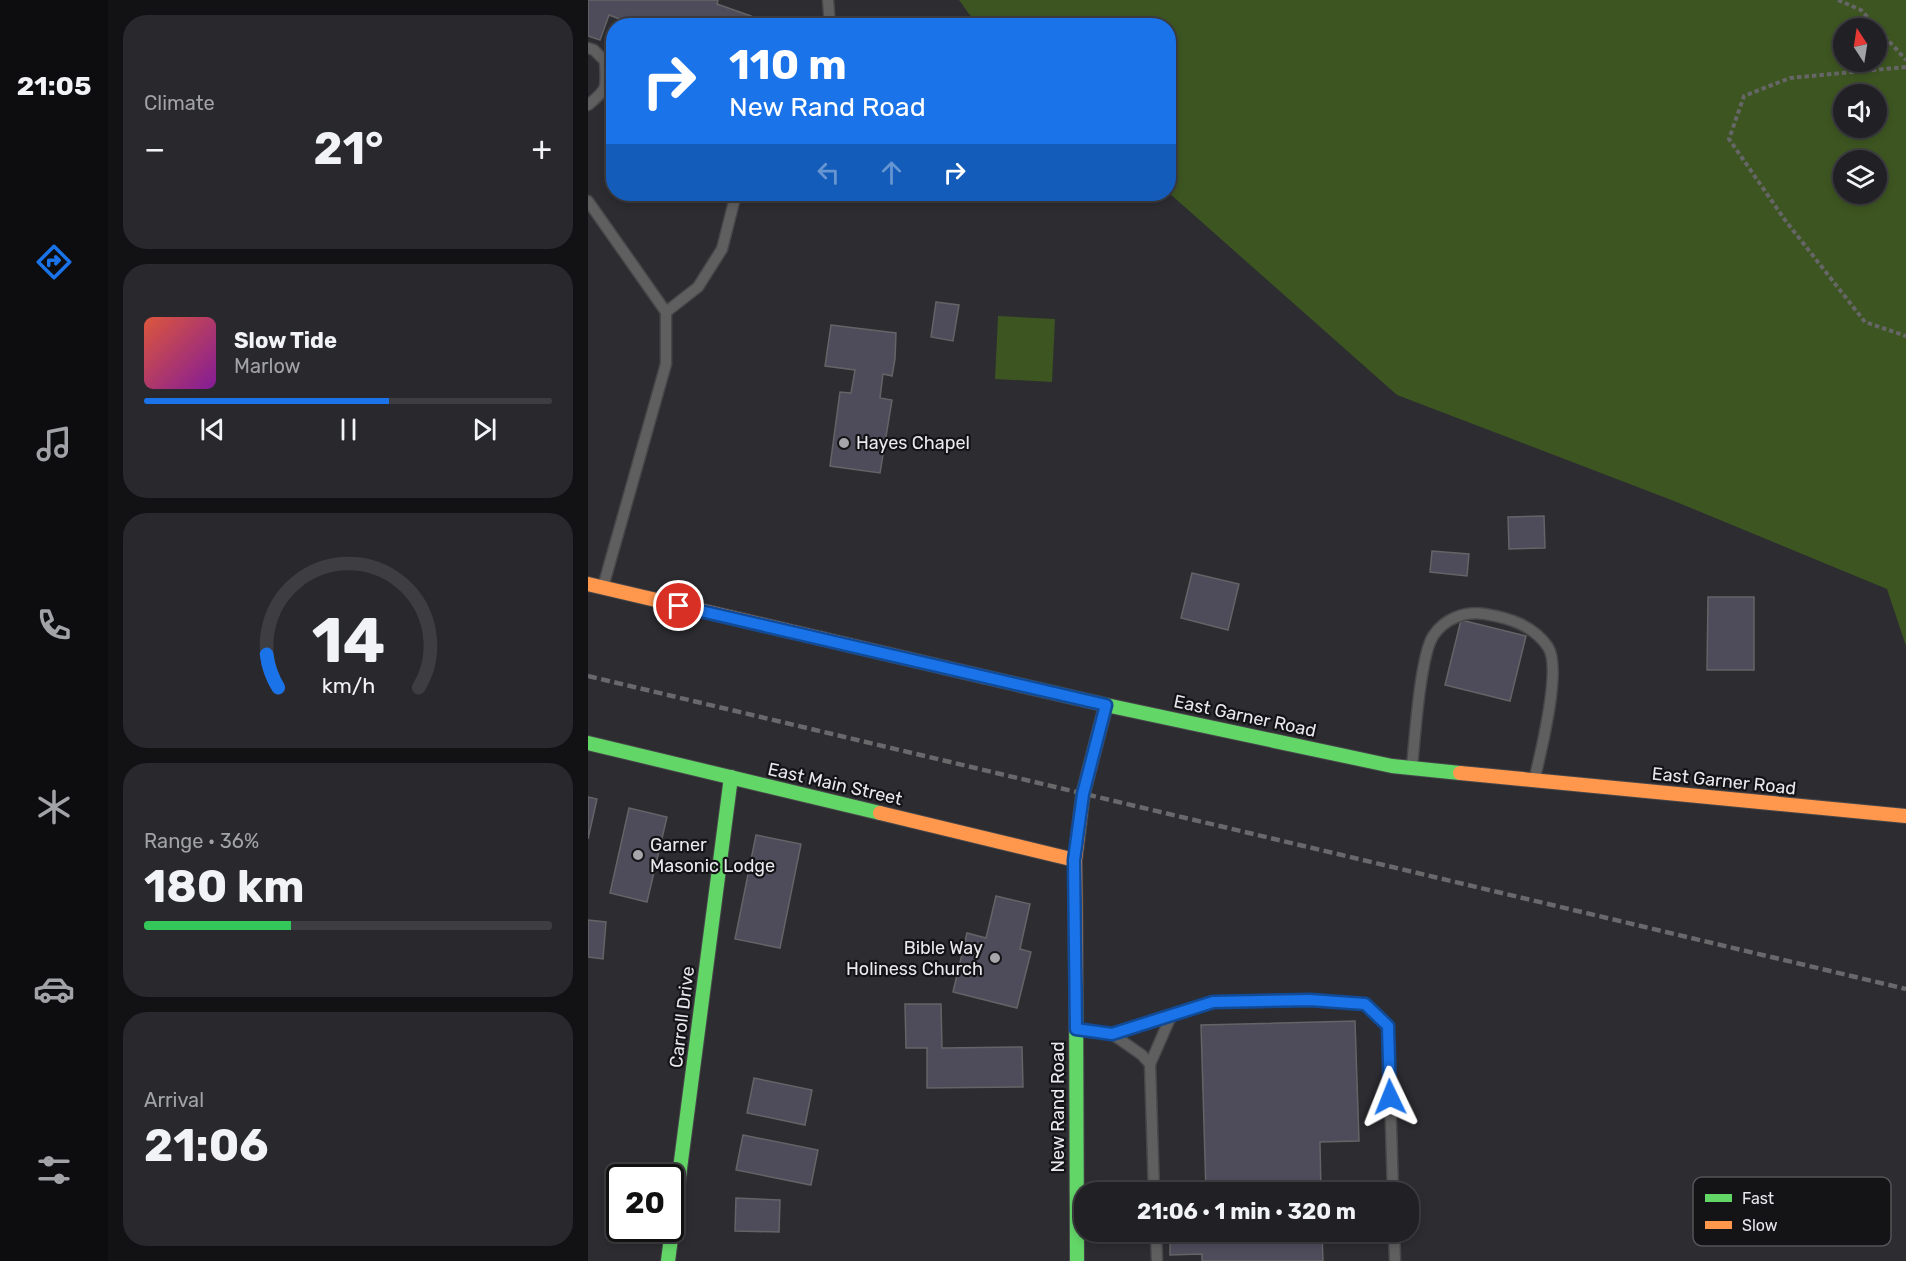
<!DOCTYPE html>
<meta charset="utf-8">
<style>
:root{--surface:#212125;--page:#29292d;--text:#f1f3f6;--muted:#a2a3a7;--line:#3e3e42;--accent:#1a73e8}
body{margin:0;font-family:Rubik,sans-serif;background:var(--page);color:var(--text);height:100vh;display:flex;flex-direction:column;font-size:22px;white-space:nowrap}
*{box-sizing:border-box;margin:0}
p{font-size:20px;color:var(--muted)}
.icon{flex:none;width:33px;height:33px;fill:none;stroke:currentColor;stroke-width:2;stroke-linecap:round;stroke-linejoin:round}
.map{position:relative;flex:1;overflow:hidden}
.side{display:flex;flex-direction:column;gap:15px;padding:15px;background:#121214;width:480px}
.side>*{flex:none}
.banner{position:absolute;left:18px;top:18px;width:570px;height:183px;border-radius:24px;box-shadow:0 3px 9px #0003,0 0 0 2px var(--line);background:#1a73e8;color:#fff;overflow:hidden}
.needle{width:39px;rotate:348deg}
.fabs{position:absolute;left:1245px;top:18px;display:grid;gap:12px}
.fabs a{display:grid;place-items:center;width:54px;height:54px;border-radius:50%;background:var(--surface);box-shadow:0 3px 9px #0003,0 0 0 2px var(--line);font-size:30px}
.speed{position:absolute;left:18px;top:1164px;display:flex;gap:12px;font-size:30px;font-weight:700;text-align:center}
.speed>*{display:grid;place-content:center;width:78px;height:78px;border-radius:50%;background:var(--surface);box-shadow:0 3px 9px #0003,0 0 0 2px var(--line);line-height:1}
.speed .limit{border:3px solid #111;border-radius:9px;background:#fff;color:#111}
.pin{position:absolute;display:grid;place-items:center;width:51px;height:51px;color:#fff;margin:-26px;border:3px solid #fff;border-radius:50%;box-shadow:0 2px 6px #0007}
.me{position:absolute;width:66px;margin:-33px;rotate:358deg;stroke-linejoin:round;filter:drop-shadow(0 0 4px #0008)}
.turn{display:flex;align-items:center;gap:21px;height:126px;padding:0 24px;font-size:27px}
.turn .icon{width:78px;height:78px;stroke-width:2.5}
.turn b{display:block;font-size:42px;line-height:51px}
.lanes{display:flex;align-items:center;height:57px;padding:0 24px;background:#0003;justify-content:center;gap:30px;direction:ltr}
.lanes .off{opacity:.35}
.big{font-size:45px;font-weight:700;line-height:1.1}
.side .card{flex:1;display:flex;flex-direction:column;justify-content:center;gap:9px;min-width:0;padding:0 21px;border-radius:24px;background:var(--page)}
.side .dial{align-items:center;gap:0}
.dial svg{height:156px;overflow:visible;fill:none;stroke:var(--line);stroke-width:7;stroke-linecap:round;text-anchor:middle}
.dial text{fill:var(--text);stroke:none}
.song{display:flex;align-items:center;gap:18px}
.cover{width:72px;height:72px;border-radius:9px;background:linear-gradient(135deg,hsl(10 70% 55%),hsl(290 70% 35%))}
.played{height:6px;border-radius:3px;background:linear-gradient(90deg,var(--accent) 60%,var(--line) 60%)}
.keys{display:flex;justify-content:space-around;direction:ltr}
.heat{display:flex;justify-content:space-between;align-items:center;font-size:33px;direction:ltr}
.charge{height:9px;border-radius:4px;background:linear-gradient(90deg,#34c759 36%,var(--line) 0)}
.trip{position:absolute;left:486px;top:1182px;width:345px;height:60px;border-radius:24px;background:var(--surface);box-shadow:0 3px 9px #0003,0 0 0 2px var(--line);font-weight:700;line-height:60px;text-align:center}
main{display:flex;flex:1;min-height:0}
.tab-bar{display:flex;flex-direction:column;width:108px;justify-content:space-around;align-items:center;background:#0d0d0f;color:var(--muted)}
.tab-bar .icon{width:42px;height:42px}
.tab-bar .on{color:var(--accent)}
.tab-bar b{font-size:27px;color:var(--text)}
.map>svg:first-child{display:block}
.green{fill:#3d5521;fill-rule:evenodd}
.building{fill:#4e4c5b;stroke:#646467;stroke-width:1.5}
.lines{fill:none;stroke-linecap:round;stroke-linejoin:round}
.lane-casing{stroke:#47474a;stroke-width:13}
.fast-casing{stroke:#47474a;stroke-width:16}
.slow-casing{stroke:#47474a;stroke-width:16}
.path{stroke:#666667;stroke-width:4;stroke-dasharray:4.5 3;stroke-linecap:butt}
.lane{stroke:#605f5f;stroke-width:10}
.fast{stroke:#63d668;stroke-width:14}
.slow{stroke:#ff974d;stroke-width:14}
.rail{stroke:#69696b;stroke-width:4.5;stroke-dasharray:9 4.5;stroke-linecap:butt}
.route-casing{stroke:#114b97;stroke-width:15}
.route{stroke:#1a73e8;stroke-width:10}
.poi-dot{fill:#a6a6ab;stroke:#141417;stroke-width:2}
.labels{text-anchor:middle;dominant-baseline:central;stroke-width:4.5;stroke-linejoin:round;paint-order:stroke}
.poi-label{font-size:18px;fill:#e8e8ed;stroke:#141417;text-anchor:start}
.street-label{font-size:18px;fill:#e8e8ed;stroke:#141417}
.key{fill:#141417;stroke:#545457;stroke-width:1.5}
.key-label{font-size:16px;fill:#e8e8ed}
</style>
<main>
<nav class="tab-bar">
<b>21:05</b>
<svg class="icon on" aria-label="directions" viewBox="0 0 24 24"><path d="M12 3l9 9-9 9-9-9zM9 14v-3h6M13 9l2 2-2 2"/></svg>
<svg class="icon" aria-label="music" viewBox="0 0 24 24"><path d="M9 18V5l10-2v13"/><circle cx="6" cy="18" r="3"/><circle cx="16" cy="16" r="3"/></svg>
<svg class="icon" aria-label="phone" viewBox="0 0 24 24"><path d="M5 4h4l2 5-3 2q2 4 5 5l2-3 5 2v4C11 20 4 13 5 4z"/></svg>
<svg class="icon" aria-label="climate" viewBox="0 0 24 24"><path d="M12 3v18M4 7l16 10M4 17L20 7"/></svg>
<svg class="icon" aria-label="car" viewBox="0 0 24 24"><path d="M5 17H2v-5l4-1 3-4h7l3 4 3 1v5h-3M9 17h6M6 11h13"/><circle cx="7" cy="17" r="2"/><circle cx="17" cy="17" r="2"/></svg>
<svg class="icon" aria-label="filters" viewBox="0 0 24 24"><path d="M4 7h16M4 17h16"/><circle cx="9" cy="7" r="2"/><circle cx="15" cy="17" r="2"/></svg>
</nav>
<section class="side">
<div class="card"><p>Climate</p>
<div class="heat"><a>−</a><b class="big">21°</b><a>+</a></div>
</div>
<div class="card">
<div class="song"><i class="cover"></i><div><b>Slow Tide</b><p>Marlow</p></div></div>
<div class="played"></div>
<div class="keys"><svg class="icon" aria-label="previous" viewBox="0 0 24 24"><path d="M18 5L8 12l10 7zM5 5v14"/></svg><svg class="icon" aria-label="pause" viewBox="0 0 24 24"><path d="M8 5v14M16 5v14"/></svg><svg class="icon" aria-label="next" viewBox="0 0 24 24"><path d="M6 5l10 7-10 7zM19 5v14"/></svg></div>
</div>
<div class="card dial"><svg viewBox="0 0 100 80">
<path d="M14 69A42 42 0 1 1 86 69"/>
<path d="M14 69A42 42 0 0 1 8 52" stroke="#1a73e8"/>
<text x="50" y="56" font-size="32" font-weight="700">14</text>
<text x="50" y="72" font-size="11">km/h</text>
</svg></div>
<div class="card"><p>Range · 36%</p><b class="big">180 km</b><div class="charge"></div></div>
<div class="card"><p>Arrival</p><b class="big">21:06</b></div>
</section>
<div class="map">
<svg width="1318" height="1261" viewBox="0 0 1318 1261">
<rect width="100%" height="100%" fill="#2c2c31"/>
<!-- green -->
<g class="green">
<path d="M371 0H1318V646L1299 589 1086 501 809 395 581 193 580 26 389 25ZM1256 28H1288V62H1256ZM1256 94H1288V128H1256ZM1256 160H1288V194H1256Z"/>
<path d="M410 316 467 319 464 382 407 379Z"/>
</g>
<!-- building -->
<g class="building">
<path d="M0 0H130L129 4 163 16 160 26H35L37 21 21 15 12 40 0 36Z"/>
<path d="M348 302 371 305 365 341 343 337Z"/>
<path d="M243 325 308 333 307 359 304 376 295 374 292 398 304 400 292 473 242 466 252 392 263 393 267 370 237 366Z"/>
<path d="M956 516 957 548 921 549 920 517Z"/>
<path d="M844 551 881 554 879 576 842 572Z"/>
<path d="M604 573 651 584 640 630 593 618Z"/>
<path d="M1120 597H1166V670H1119Z"/>
<path d="M873 620 938 636 922 701 857 685Z"/>
<path d="M0 797 9 799 0 839Z"/>
<path d="M41 808 79 817 59 902 22 893Z"/>
<path d="M168 835 213 844 192 948 147 939Z"/>
<path d="M408 896 442 904 432 949 443 952 429 1008 365 992 379 933 398 938Z"/>
<path d="M0 920 18 922 15 959 0 957Z"/>
<path d="M317 1004H353L354 1048 434 1047 435 1087 339 1088V1048H318Z"/>
<path d="M767 1021 771 1141 732 1142 733 1192H618L613 1025Z"/>
<path d="M166 1078 224 1090 217 1125 159 1113Z"/>
<path d="M155 1135 230 1150 223 1185 148 1170Z"/>
<path d="M148 1198 192 1200 191 1232 147 1231Z"/>
<path d="M582 1232H734L735 1261H614V1254L582 1255Z"/>
</g>
<g class="lines">
<defs>
<g id="lane">
<path d="M240 0 242 26"/>
<path d="M0 48 6 50 17 61C18 88 21 88 0 105"/>
<path d="M0 201 78 312V364L15 587"/>
<path d="M78 312 110 287 134 249 148 194"/>
<path d="M824 766C827 738 832 657 845 636 857 618 877 611 897 614 921 618 945 625 960 647 974 668 953 751 947 777"/>
<path d="M491 1030 524 1034 625 1002 721 1000 777 1004 800 1026 805 1192"/>
<path d="M524 1034 554 1055 562 1064"/>
<path d="M566 1192 562 1064 584 1014"/>
<path d="M568 1232 569 1261"/>
<path d="M806 1232 807 1261"/>
</g>
<g id="fast">
<path d="M397 677 518 705 804 766 872 773"/>
<path d="M0 743 292 813"/>
<path d="M488 988 489 1261"/>
<path d="M80 1261 143 777"/>
</g>
<g id="slow">
<path d="M0 584 397 677"/>
<path d="M872 773 1318 816"/>
<path d="M292 813 487 860"/>
<path d="M488 988 487 860 495 794 518 705"/>
</g>
</defs>
<!-- lane casing -->
<use href="#lane" class="lane-casing"/>
<!-- fast casing -->
<use href="#fast" class="fast-casing"/>
<!-- slow casing -->
<use href="#slow" class="slow-casing"/>
<!-- path -->
<g class="path">
<path d="M1250 0 1273 10 1318 60"/>
<path d="M1318 67 1202 78 1156 96 1141 139 1197 220 1277 322 1318 336"/>
</g>
<!-- lane -->
<use href="#lane" class="lane"/>
<!-- fast -->
<use href="#fast" class="fast"/>
<!-- slow -->
<use href="#slow" class="slow"/>
<!-- rail -->
<path class="rail" d="M0 676 1318 989"/>
</g>
<g class="lines">
<defs>
<path id="route" d="M91 606 518 705 495 794 486 860 488 1029 524 1034 625 1002 722 1000 777 1004 800 1026 802 1097"/>
</defs>
<!-- route casing -->
<use href="#route" class="route-casing"/>
<!-- route -->
<use href="#route" class="route"/>
</g>
<!-- markers -->
<g class="poi-dot">
<circle cx="256" cy="443" r="6"/>
<circle cx="50" cy="855" r="6"/>
<circle cx="407" cy="958" r="6"/>
</g>
<g class="labels">
<!-- poi labels -->
<g class="poi-label">
<text x="268" y="443">Hayes Chapel</text>
<text x="62" y="845">Garner<tspan x="62" dy="21">Masonic Lodge</tspan></text>
<text x="395" y="948" text-anchor="end">Bible Way<tspan x="395" dy="21">Holiness Church</tspan></text>
</g>
<!-- street labels -->
<g class="street-label">
<text transform="translate(657 716) rotate(12)">East Garner Road</text>
<text transform="translate(1136 781) rotate(6)">East Garner Road</text>
<text transform="translate(247 784) rotate(13)">East Main Street</text>
<text transform="translate(94 1017) rotate(-83)">Carroll Drive</text>
<text transform="translate(470 1107) rotate(-90)">New Rand Road</text>
</g>
</g>
<!-- legend -->
<rect x="1105" y="1177" width="198" height="69" rx="9" class="key"/>
<rect x="1117" y="1194" width="27" height="8" fill="#63d668"/>
<rect x="1117" y="1221" width="27" height="8" fill="#ff974d"/>
<g class="key-label">
<text x="1154" y="1204">Fast</text>
<text x="1154" y="1231">Slow</text>
</g>
</svg>
<div class="fabs">
<a><svg class="needle" viewBox="-14 -14 28 28"><path d="M0-13l5 13h-10z" fill="#e53935"/><path d="M0 13l5-13h-10z" fill="#a2a3a7"/></svg></a>
<a><svg class="icon" aria-label="sound" viewBox="0 0 24 24"><path d="M4 9h4l5-4v14l-5-4H4zM17 9q2 3 0 6"/></svg></a>
<a><svg class="icon" aria-label="layers" viewBox="0 0 24 24"><path d="M12 4l9 5-9 5-9-5zM3 14l9 5 9-5"/></svg></a>
</div>
<div class="speed"><div class="limit">20</div></div>
<div class="pin" style="left:91px;top:606px;background:#d93025"><svg class="icon" aria-label="arrive" viewBox="0 0 24 24"><path d="M6 21V4h12l-3 4 3 4H6"/></svg></div>
<svg class="me" style="left:802px;top:1097px" viewBox="-20 -20 40 40"><path d="M0-17L14 15 0 8-14 15z" fill="#1a73e8" stroke="#fff" stroke-width="4"/></svg>
<div class="trip">21:06 · 1 min · 320 m</div>
<div class="banner">
<div class="turn"><svg class="icon" aria-label="right" viewBox="0 0 24 24"><path d="M7 20v-9h11M14 6l5 5-5 5"/></svg><div><b>110 m</b>New Rand Road</div></div>
<div class="lanes"><svg class="icon off" aria-label="left" viewBox="0 0 24 24"><path d="M17 20v-9H6M10 6l-5 5 5 5"/></svg><svg class="icon off" aria-label="ahead" viewBox="0 0 24 24"><path d="M12 20V5M6 11l6-6 6 6"/></svg><svg class="icon" aria-label="right" viewBox="0 0 24 24"><path d="M7 20v-9h11M14 6l5 5-5 5"/></svg></div>
</div>
</div>
</main>
